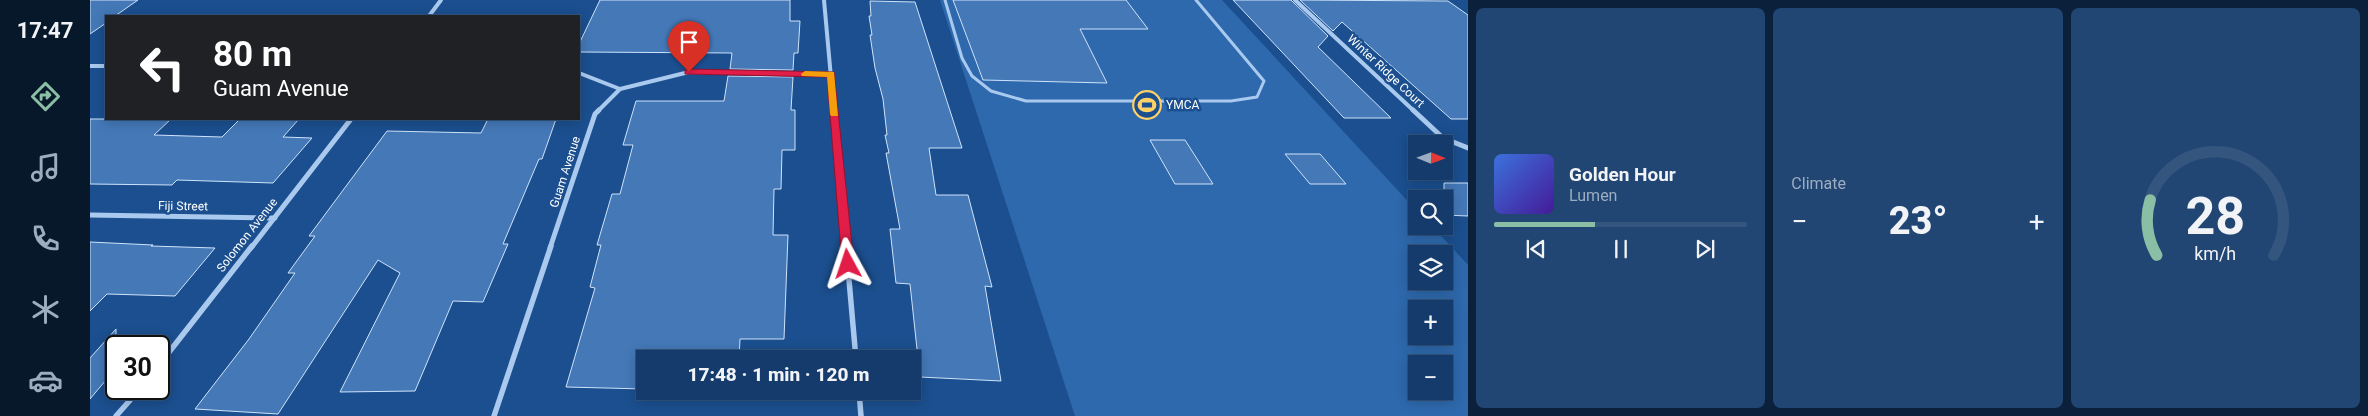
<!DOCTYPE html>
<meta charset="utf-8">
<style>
:root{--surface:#143b6b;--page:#214673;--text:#f1f3f6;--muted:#9dadc1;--line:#33557e;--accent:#8abfa5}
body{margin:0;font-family:Roboto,sans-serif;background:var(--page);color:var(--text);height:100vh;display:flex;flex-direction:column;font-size:19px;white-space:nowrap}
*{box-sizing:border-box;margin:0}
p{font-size:16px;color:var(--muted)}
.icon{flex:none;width:28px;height:28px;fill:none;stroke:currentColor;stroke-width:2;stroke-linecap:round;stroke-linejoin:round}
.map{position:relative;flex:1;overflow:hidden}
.details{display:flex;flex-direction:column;gap:8px;padding:8px;background:#0b203b;width:900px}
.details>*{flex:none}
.top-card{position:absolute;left:15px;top:15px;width:475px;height:105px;border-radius:0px;box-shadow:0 2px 12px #0003,0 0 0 1px var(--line);background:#202124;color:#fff;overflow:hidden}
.needle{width:32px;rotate:91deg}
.controls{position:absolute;left:1318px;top:135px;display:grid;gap:10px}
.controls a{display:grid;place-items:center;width:45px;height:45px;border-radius:0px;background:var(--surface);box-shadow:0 2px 12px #0003,0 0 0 1px var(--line);font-size:25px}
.speed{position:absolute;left:15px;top:335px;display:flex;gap:10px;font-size:25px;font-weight:700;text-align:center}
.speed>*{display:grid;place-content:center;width:65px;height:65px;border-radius:50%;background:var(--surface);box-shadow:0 2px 12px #0003,0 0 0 1px var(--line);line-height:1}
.speed .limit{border:2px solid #111;border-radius:8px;background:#fff;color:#111}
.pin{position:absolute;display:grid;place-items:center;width:42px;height:42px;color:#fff;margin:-51px -21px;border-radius:50% 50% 50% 0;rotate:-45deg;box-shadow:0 0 5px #0007}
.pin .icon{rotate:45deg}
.me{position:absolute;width:55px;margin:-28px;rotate:355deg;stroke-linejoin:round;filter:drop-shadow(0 0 4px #0008)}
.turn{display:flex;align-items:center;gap:18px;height:105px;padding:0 25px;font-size:22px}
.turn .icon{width:65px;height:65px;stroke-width:2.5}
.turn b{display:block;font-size:35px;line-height:42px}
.big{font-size:38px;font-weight:800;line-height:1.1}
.details .tile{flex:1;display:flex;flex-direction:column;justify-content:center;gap:8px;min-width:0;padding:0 18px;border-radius:8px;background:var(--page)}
.details .dial{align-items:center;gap:0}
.dial svg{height:130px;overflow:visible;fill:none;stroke:var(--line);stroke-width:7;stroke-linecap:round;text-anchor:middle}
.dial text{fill:var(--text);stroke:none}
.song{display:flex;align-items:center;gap:15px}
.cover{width:60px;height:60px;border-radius:8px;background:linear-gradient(135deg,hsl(220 70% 55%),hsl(260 70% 35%))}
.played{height:5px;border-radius:2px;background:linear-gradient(90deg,var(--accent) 40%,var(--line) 40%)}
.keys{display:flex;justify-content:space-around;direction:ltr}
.heat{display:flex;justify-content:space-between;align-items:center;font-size:28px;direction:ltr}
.details .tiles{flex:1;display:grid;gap:8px;grid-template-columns:repeat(3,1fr)}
.trip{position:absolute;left:546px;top:350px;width:285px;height:50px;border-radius:0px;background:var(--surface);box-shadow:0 2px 12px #0003,0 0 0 1px var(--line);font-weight:800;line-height:50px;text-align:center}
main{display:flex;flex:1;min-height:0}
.tabs{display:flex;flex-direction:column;width:90px;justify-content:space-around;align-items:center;background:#08182b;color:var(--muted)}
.tabs .icon{width:35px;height:35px}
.tabs .active{color:var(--accent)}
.tabs b{font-size:22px;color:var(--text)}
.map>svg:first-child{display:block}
.green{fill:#2e69ad;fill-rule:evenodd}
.building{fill:#4478b7;stroke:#cfe3fa}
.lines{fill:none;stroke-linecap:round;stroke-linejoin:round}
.lane{stroke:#a9c9ee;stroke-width:3}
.street-far2{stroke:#a9c9ee;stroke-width:4}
.street-far1{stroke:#a9c9ee;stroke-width:5}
.street{stroke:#a9c9ee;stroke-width:5.5}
.route{fill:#e11d48;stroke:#92132f}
.slow{fill:#f59e0b}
.labels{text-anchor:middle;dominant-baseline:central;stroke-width:5;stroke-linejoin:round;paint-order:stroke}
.street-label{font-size:12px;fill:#fff;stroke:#1b4f8f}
.poi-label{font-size:12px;fill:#fff;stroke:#1b4f8f;text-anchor:start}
</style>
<main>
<nav class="tabs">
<b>17:47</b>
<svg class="icon active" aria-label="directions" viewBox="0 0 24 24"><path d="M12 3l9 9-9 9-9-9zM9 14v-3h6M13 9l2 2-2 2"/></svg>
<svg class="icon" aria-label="music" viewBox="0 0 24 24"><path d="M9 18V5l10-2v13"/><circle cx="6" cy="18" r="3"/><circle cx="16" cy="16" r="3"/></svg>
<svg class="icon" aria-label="phone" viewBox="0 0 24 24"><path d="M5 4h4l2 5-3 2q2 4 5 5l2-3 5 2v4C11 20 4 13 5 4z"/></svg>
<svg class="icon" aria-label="climate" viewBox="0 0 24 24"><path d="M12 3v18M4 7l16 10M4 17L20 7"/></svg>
<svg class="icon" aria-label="car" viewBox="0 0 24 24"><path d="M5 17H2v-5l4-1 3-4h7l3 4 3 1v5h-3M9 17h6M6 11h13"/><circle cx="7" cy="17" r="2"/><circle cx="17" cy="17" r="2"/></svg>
</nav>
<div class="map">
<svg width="1378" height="416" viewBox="0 0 1378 416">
<rect width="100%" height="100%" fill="#1b4f8f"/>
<!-- green -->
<path class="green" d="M850 0H1132L1326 210V226H1342L1378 265V416H985ZM1326 254H1354V281H1326ZM1326 309H1354V336H1326ZM1326 364H1354V391H1326Z"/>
<!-- building -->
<g class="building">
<path d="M0 0H48L25 16H16V23L0 34Z"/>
<path d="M510 0H700V21H710L708 53H704L703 70 640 69 642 53 489 52V44Z"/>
<path d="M863 0H1036L1058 29H990L1017 83 893 80Z"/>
<path d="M1143 0H1201L1238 36 1228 47 1301 118H1254Z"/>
<path d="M1210 0 1358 1 1378 15V119H1361L1252 22 1243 31Z"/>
<path d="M780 1 825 2 872 148H839L846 195H878L902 287 895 286 911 381 830 377 820 284 806 283 800 229H810L796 153H799L795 135H797L793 99 785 68 780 35H782L779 16H781Z"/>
<path d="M638 76 703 77 701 110H705V150H692L691 189H684L683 235H698L694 339H650L649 359H555V389L476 387 505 288 500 287 511 245H507L522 194H530L543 145H533L546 101H634Z"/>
<path d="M0 119H81L64 135 132 137 150 119H209L193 137 222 138 183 183 87 180 82 185 0 184Z"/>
<path d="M398 119H466L452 159H449L413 244H418L393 302 363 301 325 391 250 392 310 273 288 260 188 414 105 409 159 339 205 273H198L225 236H219L297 131 391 133Z"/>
<path d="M1060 140H1095L1123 184H1085Z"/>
<path d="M1195 154H1230L1256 184H1220Z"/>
<path d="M1354 183H1378V216L1354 215Z"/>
<path d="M0 242 63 245 61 246 125 248 85 296 17 294 0 311Z"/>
<path d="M26 329V368L0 399V358Z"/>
</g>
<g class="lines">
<!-- lane -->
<path class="lane" d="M855 0 872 58 882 76 901 91 936 101H1141L1167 97 1174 81 1106 0"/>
<!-- street-far2 -->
<g class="street-far2">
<path d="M734 0 744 111"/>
<path d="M1205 0 1324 111"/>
<path d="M339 16 351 0"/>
<path d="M0 66H16"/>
<path d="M489 73 530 89"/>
<path d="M508 111 530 89 599 72 741 74"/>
</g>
<!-- street-far1 -->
<g class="street-far1">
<path d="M744 110 756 248"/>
<path d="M1323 110 1353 138 1378 148"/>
<path d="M0 215 185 218"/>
<path d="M161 248 261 119"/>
<path d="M460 248 505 114 509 110"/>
</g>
<!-- street -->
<g class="street">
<path d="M756 246 766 359"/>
<path d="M69 365 162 246"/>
<path d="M769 391 771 416"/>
<path d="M26 416 50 389"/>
<path d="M404 416 461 246"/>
</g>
</g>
<!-- route -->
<path class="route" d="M599 69 744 72 764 264 762 267 758 268 752 264 737 77 595 74V70Z"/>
<!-- slow -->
<path class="slow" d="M715 71 744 72 748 116H741L740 114 737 77 712 76 711 74Z"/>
<!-- icons -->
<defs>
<symbol id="stadium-ring" viewBox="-11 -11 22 22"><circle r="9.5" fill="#1b4f8f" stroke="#ffd166" stroke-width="1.5"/><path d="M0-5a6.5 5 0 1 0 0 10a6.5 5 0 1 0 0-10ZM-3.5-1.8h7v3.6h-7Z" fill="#ffd166"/></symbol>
</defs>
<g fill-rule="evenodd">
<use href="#stadium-ring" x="1041" y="89" width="32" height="32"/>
</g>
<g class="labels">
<!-- street labels -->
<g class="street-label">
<text transform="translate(1296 71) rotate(43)">Winter Ridge Court</text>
<text transform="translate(475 172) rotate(-72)">Guam Avenue</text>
<text transform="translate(93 206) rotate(1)">Fiji Street</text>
<text transform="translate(157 235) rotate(-52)">Solomon Avenue</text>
</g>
<!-- poi labels -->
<g class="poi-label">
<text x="1076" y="105">YMCA</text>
</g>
</g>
</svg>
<div class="controls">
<a><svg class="needle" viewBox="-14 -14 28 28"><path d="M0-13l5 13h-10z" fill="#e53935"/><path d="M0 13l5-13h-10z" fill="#9dadc1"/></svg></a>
<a><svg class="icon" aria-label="search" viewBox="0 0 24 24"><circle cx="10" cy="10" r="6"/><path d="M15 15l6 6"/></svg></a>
<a><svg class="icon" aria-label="layers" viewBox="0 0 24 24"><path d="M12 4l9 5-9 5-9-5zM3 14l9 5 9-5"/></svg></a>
<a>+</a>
<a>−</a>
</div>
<div class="speed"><div class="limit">30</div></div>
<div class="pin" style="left:599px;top:72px;background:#d93025"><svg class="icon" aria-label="arrive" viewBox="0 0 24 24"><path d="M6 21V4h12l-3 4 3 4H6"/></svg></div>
<svg class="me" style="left:758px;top:264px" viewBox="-20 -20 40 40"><path d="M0-17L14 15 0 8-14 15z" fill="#e11d48" stroke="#fff" stroke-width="4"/></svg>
<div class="trip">17:48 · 1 min · 120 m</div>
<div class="top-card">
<div class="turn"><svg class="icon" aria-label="left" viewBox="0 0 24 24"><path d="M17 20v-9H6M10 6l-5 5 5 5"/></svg><div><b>80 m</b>Guam Avenue</div></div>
</div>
</div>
<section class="details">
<div class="tiles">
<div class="tile">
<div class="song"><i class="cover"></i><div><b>Golden Hour</b><p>Lumen</p></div></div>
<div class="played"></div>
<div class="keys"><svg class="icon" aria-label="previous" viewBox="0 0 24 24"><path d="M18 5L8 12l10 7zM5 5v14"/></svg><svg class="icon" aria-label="pause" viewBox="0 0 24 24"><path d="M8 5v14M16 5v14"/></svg><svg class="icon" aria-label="next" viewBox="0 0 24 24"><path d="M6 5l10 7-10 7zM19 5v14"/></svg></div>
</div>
<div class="tile"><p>Climate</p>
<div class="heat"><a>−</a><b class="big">23°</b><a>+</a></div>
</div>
<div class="tile dial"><svg viewBox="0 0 100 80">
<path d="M14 69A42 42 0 1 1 86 69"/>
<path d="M14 69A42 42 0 0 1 10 35" stroke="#8abfa5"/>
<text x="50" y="56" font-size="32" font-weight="700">28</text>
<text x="50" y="72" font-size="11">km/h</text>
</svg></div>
</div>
</section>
</main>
